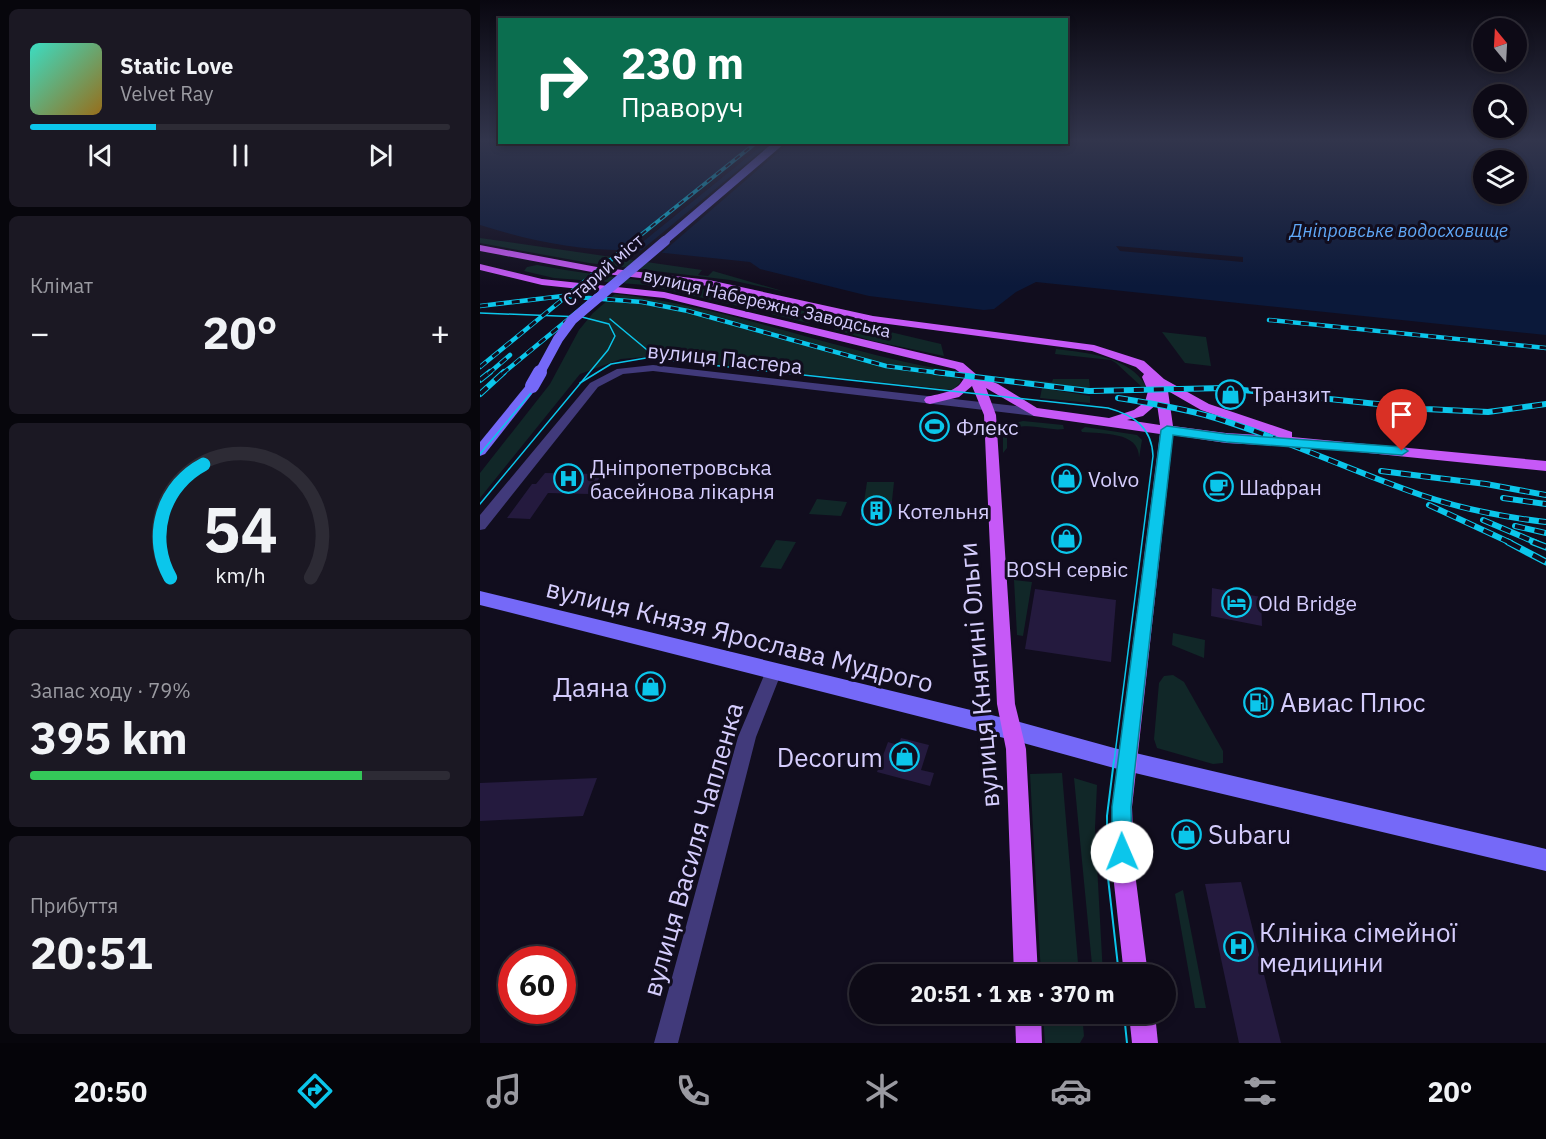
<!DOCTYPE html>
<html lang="uk">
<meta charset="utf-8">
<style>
:root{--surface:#0d0a16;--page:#1b1823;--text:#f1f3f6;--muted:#9a9aa1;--line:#2d2b35;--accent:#0bc6eb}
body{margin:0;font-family:"IBM Plex Sans",sans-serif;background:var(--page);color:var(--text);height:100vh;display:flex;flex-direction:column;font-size:22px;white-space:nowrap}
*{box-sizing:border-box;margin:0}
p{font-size:20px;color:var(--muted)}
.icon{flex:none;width:33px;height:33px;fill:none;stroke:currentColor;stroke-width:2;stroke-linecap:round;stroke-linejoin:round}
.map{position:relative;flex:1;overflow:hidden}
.details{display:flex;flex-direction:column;gap:9px;padding:9px;background:#07060c;width:480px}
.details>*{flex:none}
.hud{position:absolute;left:18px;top:18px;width:570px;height:126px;border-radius:0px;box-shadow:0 3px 9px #0003,0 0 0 2px var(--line);background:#0b6e4f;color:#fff;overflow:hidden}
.needle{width:39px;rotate:342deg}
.fabs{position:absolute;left:993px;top:18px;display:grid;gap:12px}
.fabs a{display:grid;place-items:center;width:54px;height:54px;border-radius:50%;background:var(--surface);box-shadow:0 3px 9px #0003,0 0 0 2px var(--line);font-size:30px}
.speed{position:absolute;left:18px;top:946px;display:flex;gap:12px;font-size:30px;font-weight:700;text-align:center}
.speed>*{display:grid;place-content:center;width:78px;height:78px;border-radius:50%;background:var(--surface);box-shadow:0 3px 9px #0003,0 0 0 2px var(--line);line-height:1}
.speed .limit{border:9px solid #d22;background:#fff;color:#111}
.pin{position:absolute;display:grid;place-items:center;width:51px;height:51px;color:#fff;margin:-62px -26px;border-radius:50% 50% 50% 0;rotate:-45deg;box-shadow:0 0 6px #0007}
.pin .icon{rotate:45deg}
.me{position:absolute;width:66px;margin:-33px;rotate:359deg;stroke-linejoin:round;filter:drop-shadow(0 0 4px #0008)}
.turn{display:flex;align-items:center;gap:21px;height:126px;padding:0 24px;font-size:27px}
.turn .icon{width:78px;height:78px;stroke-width:2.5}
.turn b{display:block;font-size:42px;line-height:51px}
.big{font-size:45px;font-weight:800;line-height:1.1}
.details .tile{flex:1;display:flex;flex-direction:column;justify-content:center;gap:9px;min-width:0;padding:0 21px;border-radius:9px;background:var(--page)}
.details .dial{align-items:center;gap:0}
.dial svg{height:156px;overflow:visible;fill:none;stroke:var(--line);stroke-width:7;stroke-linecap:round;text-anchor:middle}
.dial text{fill:var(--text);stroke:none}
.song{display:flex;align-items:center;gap:18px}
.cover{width:72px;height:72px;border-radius:9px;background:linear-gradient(135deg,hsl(170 70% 55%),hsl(40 70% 35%))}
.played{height:6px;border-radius:3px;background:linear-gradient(90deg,var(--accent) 30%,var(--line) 30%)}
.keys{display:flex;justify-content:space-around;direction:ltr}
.heat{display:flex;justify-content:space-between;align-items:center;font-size:33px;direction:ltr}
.charge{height:9px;border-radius:4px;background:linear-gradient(90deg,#34c759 79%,var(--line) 0)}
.trip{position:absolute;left:369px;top:964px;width:327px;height:60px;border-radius:30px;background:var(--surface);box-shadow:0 3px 9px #0003,0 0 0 2px var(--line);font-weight:800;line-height:60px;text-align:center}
.tabs{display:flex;height:96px;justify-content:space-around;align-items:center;background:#050409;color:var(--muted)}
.tabs .icon{width:42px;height:42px}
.tabs .current{color:var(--accent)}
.tabs b{font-size:27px;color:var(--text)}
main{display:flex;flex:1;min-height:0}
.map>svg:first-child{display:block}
.green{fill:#112728}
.water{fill:#0b193a;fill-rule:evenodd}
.pier{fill:#110d1e}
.building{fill:#241a3e}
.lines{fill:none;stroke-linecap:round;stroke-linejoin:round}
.street{fill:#413a7b;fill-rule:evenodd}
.secondary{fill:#7569f8;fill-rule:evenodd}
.primary{fill:#c659f7;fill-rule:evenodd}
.tram-far1{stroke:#0bc6eb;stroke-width:1.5}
.tram{stroke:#0bc6eb;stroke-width:2}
.rail-far3-casing{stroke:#0bc6eb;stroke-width:4}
.rail-far2-casing{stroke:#0bc6eb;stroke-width:4.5}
.rail-far1-casing{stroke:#0bc6eb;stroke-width:6}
.rail-casing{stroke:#0bc6eb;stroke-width:7}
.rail-far3{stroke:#110d1e;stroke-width:2;stroke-dasharray:6;stroke-linecap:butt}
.rail-far2{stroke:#110d1e;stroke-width:3;stroke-dasharray:8;stroke-linecap:butt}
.rail-far1{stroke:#110d1e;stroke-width:4;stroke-dasharray:10;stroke-linecap:butt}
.rail{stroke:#110d1e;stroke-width:4.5;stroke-dasharray:14;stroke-linecap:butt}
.secondary-bridge-far2{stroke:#7569f8;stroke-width:8}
.secondary-bridge-far1{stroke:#7569f8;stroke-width:10}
.secondary-bridge{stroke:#7569f8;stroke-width:14}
.route{fill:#0bc6eb;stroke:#078199;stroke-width:1.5}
.labels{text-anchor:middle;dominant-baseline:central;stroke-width:6;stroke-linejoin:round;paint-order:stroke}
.far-water-label{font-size:18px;font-style:italic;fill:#60a8f8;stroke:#110d1e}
.far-street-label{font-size:18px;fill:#d5cdfd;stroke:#110d1e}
.street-label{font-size:21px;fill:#d5cdfd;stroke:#110d1e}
.poi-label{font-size:21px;fill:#d5cdfd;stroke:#110d1e;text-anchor:start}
.near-street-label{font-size:26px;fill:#d5cdfd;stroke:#110d1e}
.near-poi-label{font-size:26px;fill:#d5cdfd;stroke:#110d1e;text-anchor:start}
</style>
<main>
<section class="details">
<div class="tile">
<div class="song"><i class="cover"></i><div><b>Static Love</b><p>Velvet Ray</p></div></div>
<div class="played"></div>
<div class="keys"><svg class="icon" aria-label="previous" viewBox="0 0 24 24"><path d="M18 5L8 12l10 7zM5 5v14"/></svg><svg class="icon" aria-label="pause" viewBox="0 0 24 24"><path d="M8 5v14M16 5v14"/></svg><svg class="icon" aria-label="next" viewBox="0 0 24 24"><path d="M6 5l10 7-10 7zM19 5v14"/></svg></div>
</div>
<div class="tile"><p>Клімат</p>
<div class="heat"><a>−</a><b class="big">20°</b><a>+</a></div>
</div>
<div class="tile dial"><svg viewBox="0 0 100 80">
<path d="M14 69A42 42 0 1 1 86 69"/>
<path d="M14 69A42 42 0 0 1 31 11" stroke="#0bc6eb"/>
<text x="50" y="56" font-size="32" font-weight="700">54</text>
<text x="50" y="72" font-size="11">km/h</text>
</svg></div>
<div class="tile"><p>Запас ходу · 79%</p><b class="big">395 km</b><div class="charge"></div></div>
<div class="tile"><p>Прибуття</p><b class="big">20:51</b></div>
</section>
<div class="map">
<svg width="1066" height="1043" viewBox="0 0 1066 1043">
<rect width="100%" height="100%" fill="#110d1e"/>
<!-- green -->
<g class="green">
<path d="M0 238 222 270 218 275 228 276 233 271 306 292 250 280 109 263 0 243Z"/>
<path d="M57 265C128 279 201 282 271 298L280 311 166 285 74 278 44 271 47 267Z"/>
<path d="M135 294C247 306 355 351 466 370 473 373 479 374 481 382L473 390 165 357 141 359 100 374 0 498V473L70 384 99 330 113 313Z"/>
<path d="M286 301 335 314 339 318 328 323 291 314Z"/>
<path d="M368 322 461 344 464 356 389 340 354 329 357 323Z"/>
<path d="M682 332 726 337 731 366 705 363Z"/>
<path d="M576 349C607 353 649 356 666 386L662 387 636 363 631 360 575 354Z"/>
<path d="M520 377 572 382 573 379H609L610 388 523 379Z"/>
<path d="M562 388 610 396V403L560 398Z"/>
<path d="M543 421 583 425 584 429C566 432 544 419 527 433V448L523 453V430L531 424Z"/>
<path d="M605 427 657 435 662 440 659 458C660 431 621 434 602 432L601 430Z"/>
<path d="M387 482H414L412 501 384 502Z"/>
<path d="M337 499 367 502 361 516 329 514Z"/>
<path d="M296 540 316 542 301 569 280 567Z"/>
<path d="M534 580 552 582 543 636 537 635Z"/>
<path d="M693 633 725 640 724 658 692 645Z"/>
<path d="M693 675 704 682 743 751V763L733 764 677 748 674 739 679 683 684 676Z"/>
<path d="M582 773 599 975H561L550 774Z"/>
<path d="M594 778 617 785 615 828 623 975H613Z"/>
<path d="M703 890 726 1008H715L695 894Z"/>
<path d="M563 1014H602L604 1036 600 1043H565Z"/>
</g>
<!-- water -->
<path class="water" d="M0 140H19L20 142H586L587 140H1066V335L556 282 536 292 514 309 504 310 389 296 280 269 270 262 156 250C103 252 50 241 0 225ZM1004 160H1036V194H1004Z"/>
<!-- pier -->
<g class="pier">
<path d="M276 143H285L149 253 138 254Z"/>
<path d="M291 143H309L178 256 158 253Z"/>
<path d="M636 246 763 257V262L640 251Z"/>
</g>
<!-- building -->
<g class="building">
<path d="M65 473 122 474 109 494 68 493 50 519 27 518 52 484H56Z"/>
<path d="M412 501 409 519 380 520 384 502Z"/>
<path d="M732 588 781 597 782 626 731 616Z"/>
<path d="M555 589 636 600 631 662 545 649Z"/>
<path d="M421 738 449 745 441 770 454 773 450 786 397 772 408 742 418 745Z"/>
<path d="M117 778 103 816 0 821V783Z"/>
<path d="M761 882 801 1043H759L725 884Z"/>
</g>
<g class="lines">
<!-- street -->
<g class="street">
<path d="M173 365 554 408 560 412 554 416 173 371 143 374 118 387 5 529 0 530V515L110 383 137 369Z"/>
<path d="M294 663 300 666 302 671 276 737 198 1043H174L258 737 288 666Z"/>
</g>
<!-- secondary -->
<g class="secondary">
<path d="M52 382 56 383V389L5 454 0 456V442L48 383Z"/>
<path d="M0 591 532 720 634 748 1066 849V871L634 768 532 740 0 605Z"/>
</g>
<!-- primary -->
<g class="primary">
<path d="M0 245 117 267 229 280 393 316 614 345 664 361 684 379 729 404 812 432V437L1066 461V471L839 448 746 443 693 435 652 807 654 865 668 975H644L632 865V807L680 434 554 416 506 388 516 415 535 704 546 749 558 975H534L526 749 517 704 504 415 492 386 479 397 450 404 446 403 444 400 446 397C461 393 478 393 485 376L475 369 184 298 62 285 0 270V264L62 279 184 292 483 363 497 375 518 384 557 408 629 418 654 410 665 402 668 391 662 377 664 374 656 367 612 351 393 322 229 286 117 273 0 251ZM688 391 721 410 796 436 746 433 693 426ZM677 404 680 425 647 420 663 416Z"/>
<path d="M535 1014H561L562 1043H536Z"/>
<path d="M649 1014H675L678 1043H652Z"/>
</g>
<!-- tram-far1 -->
<g class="tram-far1">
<path d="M0 313 102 317 129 324 135 336 128 350 0 504"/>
<path d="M130 319 178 359"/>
<path d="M100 383 131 364 166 358 628 408C654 415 672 428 673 456L634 762"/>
<path d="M0 454 51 393 80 339 94 320 301 142"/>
</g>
<!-- tram -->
<g class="tram">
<path d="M634 760 627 816V869L639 975"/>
<path d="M644 1014 647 1043"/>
</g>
<defs>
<g id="rail-far3">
<path d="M152 242 277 142"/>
<path d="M182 242 300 142"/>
</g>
<g id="rail-far2">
<path d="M0 306 83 296 162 302 208 311 406 366 468 374"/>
<path d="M789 320 1066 348"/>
<path d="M0 367 154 241"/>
<path d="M8 374 30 355"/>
<path d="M22 374 183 241"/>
</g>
<g id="rail-far1">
<path d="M455 372 609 391 744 388 945 409 1008 412 1066 404"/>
<path d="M0 380 10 372"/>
<path d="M0 394 24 372"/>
<path d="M638 398C669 403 701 408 732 417 803 438 871 471 941 495 982 509 1023 517 1066 522"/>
<path d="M901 471 1006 484 1066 495"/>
<path d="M1023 498 1066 504"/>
<path d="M949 505 1031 543"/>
<path d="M1003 520 1057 543"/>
<path d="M1035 526 1066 533"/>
</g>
<g id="rail">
<path d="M1028 542 1066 562"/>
<path d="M1053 542 1066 547"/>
</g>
</defs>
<!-- rail-far3 casing -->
<use href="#rail-far3" class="rail-far3-casing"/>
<!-- rail-far2 casing -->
<use href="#rail-far2" class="rail-far2-casing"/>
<!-- rail-far1 casing -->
<use href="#rail-far1" class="rail-far1-casing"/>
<!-- rail casing -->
<use href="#rail" class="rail-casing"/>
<!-- rail-far3 -->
<use href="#rail-far3" class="rail-far3"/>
<!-- rail-far2 -->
<use href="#rail-far2" class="rail-far2"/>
<!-- rail-far1 -->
<use href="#rail-far1" class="rail-far1"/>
<!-- rail -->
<use href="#rail" class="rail"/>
<!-- secondary-bridge-far2 -->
<path class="secondary-bridge-far2" d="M183 242 300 142"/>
<!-- secondary-bridge-far1 -->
<path class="secondary-bridge-far1" d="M59 374 78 339 92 320 185 241"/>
<!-- secondary-bridge -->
<path class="secondary-bridge" d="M52 386 60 372"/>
</g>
<!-- sky -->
<linearGradient id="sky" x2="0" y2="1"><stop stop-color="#090710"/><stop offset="0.49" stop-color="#32354c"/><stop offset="1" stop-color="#32354c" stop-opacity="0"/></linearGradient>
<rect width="1066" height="286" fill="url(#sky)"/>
<!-- route -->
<path class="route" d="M687 426 746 434 922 447 928 451 922 455 746 442 693 435 654 776 651 807 652 852 649 859 642 861 635 859 632 852V807L681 430Z"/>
<!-- icons -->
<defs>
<symbol id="shop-ring" viewBox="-11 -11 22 22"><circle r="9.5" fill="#110d1e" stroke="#0bc6eb" stroke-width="1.5"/><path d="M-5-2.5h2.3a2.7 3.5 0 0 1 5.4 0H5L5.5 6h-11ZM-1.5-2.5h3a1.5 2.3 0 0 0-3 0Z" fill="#0bc6eb"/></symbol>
<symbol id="stadium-ring" viewBox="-11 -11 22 22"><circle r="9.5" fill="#110d1e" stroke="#0bc6eb" stroke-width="1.5"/><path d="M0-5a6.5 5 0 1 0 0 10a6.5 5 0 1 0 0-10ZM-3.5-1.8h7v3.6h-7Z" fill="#0bc6eb"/></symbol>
<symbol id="hospital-ring" viewBox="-11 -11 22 22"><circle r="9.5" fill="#110d1e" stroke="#0bc6eb" stroke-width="1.5"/><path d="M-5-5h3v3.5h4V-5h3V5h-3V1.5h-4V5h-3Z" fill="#0bc6eb"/></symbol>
<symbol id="cafe-ring" viewBox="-11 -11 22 22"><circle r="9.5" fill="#110d1e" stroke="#0bc6eb" stroke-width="1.5"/><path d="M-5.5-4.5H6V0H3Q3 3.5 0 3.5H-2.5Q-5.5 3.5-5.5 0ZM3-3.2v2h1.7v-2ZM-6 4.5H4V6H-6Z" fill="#0bc6eb"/></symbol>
<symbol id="building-ring" viewBox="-11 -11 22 22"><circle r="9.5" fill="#110d1e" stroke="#0bc6eb" stroke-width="1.5"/><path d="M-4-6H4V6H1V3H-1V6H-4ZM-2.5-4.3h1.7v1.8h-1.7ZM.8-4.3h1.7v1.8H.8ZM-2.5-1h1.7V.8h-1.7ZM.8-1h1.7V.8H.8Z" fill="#0bc6eb"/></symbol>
<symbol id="hotel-ring" viewBox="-11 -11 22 22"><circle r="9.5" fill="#110d1e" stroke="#0bc6eb" stroke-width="1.5"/><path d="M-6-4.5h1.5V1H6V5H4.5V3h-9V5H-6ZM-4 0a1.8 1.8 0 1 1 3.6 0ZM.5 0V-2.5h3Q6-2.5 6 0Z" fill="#0bc6eb"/></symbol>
<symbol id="fuel-ring" viewBox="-11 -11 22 22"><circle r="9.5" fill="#110d1e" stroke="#0bc6eb" stroke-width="1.5"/><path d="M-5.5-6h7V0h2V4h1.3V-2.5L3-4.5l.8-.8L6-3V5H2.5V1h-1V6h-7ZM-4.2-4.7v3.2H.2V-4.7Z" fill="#0bc6eb"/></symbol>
</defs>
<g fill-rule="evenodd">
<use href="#shop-ring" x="734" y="378" width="33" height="33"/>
<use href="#stadium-ring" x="438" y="410" width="33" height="33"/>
<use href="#hospital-ring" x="72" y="462" width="33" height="33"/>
<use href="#shop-ring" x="570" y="462" width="33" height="33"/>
<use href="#cafe-ring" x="722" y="470" width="33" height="33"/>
<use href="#building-ring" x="380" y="494" width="33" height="33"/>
<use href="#shop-ring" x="570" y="522" width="33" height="33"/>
<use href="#hotel-ring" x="740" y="586" width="33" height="33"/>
<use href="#shop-ring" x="154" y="670" width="33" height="33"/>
<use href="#fuel-ring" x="762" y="686" width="33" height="33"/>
<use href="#shop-ring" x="408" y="740" width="33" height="33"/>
<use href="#shop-ring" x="690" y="818" width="33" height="33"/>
<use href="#hospital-ring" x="742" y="930" width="33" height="33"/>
</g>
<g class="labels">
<!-- far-water labels -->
<g class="far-water-label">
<text x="919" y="230">Дніпровське водосховище</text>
</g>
<!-- far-street labels -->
<g class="far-street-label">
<text transform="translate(123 270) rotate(-41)">Старий міст</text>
<text transform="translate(287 303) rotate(13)">вулиця Набережна Заводська</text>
</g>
<!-- street labels -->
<g class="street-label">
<text transform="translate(245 358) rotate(6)">вулиця Пастера</text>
</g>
<!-- poi labels -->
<g class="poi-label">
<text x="771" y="394">Транзит</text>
<text x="476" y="427">Флекс</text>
<text x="110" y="467">Дніпропетровська<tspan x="110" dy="24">басейнова лікарня</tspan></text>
<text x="608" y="479">Volvo</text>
<text x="759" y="487">Шафран</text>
<text x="417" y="511">Котельня</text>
<text x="587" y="569" text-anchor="middle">BOSH сервіс</text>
<text x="778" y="603">Old Bridge</text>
</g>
<!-- near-street labels -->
<g class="near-street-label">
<text transform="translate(260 635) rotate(14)">вулиця Князя Ярослава Мудрого</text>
<text transform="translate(498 675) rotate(-95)">вулиця Княгині Ольги</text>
<text transform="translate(212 849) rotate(-74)">вулиця Василя Чапленка</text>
</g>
<!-- near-poi labels -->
<g class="near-poi-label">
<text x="149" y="687" text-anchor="end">Даяна</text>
<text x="800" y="702">Авиас Плюс</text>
<text x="403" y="757" text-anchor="end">Decorum</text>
<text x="728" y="834">Subaru</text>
<text x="779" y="932">Клініка сімейної<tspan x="779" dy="30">медицини</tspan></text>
</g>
</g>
</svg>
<div class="fabs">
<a><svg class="needle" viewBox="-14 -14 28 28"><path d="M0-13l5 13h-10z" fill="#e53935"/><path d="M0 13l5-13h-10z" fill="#9a9aa1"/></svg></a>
<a><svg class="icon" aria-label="search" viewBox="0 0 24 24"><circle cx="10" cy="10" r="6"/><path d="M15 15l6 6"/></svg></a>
<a><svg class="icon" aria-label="layers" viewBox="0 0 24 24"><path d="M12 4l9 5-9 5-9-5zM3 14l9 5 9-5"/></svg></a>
</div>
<div class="speed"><div class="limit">60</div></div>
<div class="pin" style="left:922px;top:451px;background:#d93025"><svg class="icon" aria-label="arrive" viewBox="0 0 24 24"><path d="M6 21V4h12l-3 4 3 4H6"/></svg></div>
<svg class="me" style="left:642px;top:852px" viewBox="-20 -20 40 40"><circle r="19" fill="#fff"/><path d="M0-13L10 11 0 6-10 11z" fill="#0bc6eb"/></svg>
<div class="trip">20:51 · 1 хв · 370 m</div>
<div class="hud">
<div class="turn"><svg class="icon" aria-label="right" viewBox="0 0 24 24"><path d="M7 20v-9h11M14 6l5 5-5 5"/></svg><div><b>230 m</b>Праворуч</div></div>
</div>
</div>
</main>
<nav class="tabs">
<b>20:50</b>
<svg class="icon current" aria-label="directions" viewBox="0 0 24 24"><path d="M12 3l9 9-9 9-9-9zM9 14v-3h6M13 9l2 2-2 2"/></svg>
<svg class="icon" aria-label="music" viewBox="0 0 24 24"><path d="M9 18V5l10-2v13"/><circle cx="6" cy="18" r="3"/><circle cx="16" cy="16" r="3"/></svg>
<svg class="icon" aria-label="phone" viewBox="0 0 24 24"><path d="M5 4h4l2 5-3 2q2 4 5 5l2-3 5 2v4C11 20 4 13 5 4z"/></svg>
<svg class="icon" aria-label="climate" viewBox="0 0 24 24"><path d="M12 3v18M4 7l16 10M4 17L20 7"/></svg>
<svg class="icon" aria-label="car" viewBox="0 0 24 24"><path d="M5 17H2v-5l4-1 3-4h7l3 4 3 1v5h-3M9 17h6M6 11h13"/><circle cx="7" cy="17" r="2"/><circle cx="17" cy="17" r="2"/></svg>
<svg class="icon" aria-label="filters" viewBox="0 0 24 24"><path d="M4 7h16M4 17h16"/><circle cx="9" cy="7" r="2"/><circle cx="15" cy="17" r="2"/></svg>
<b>20°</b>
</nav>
